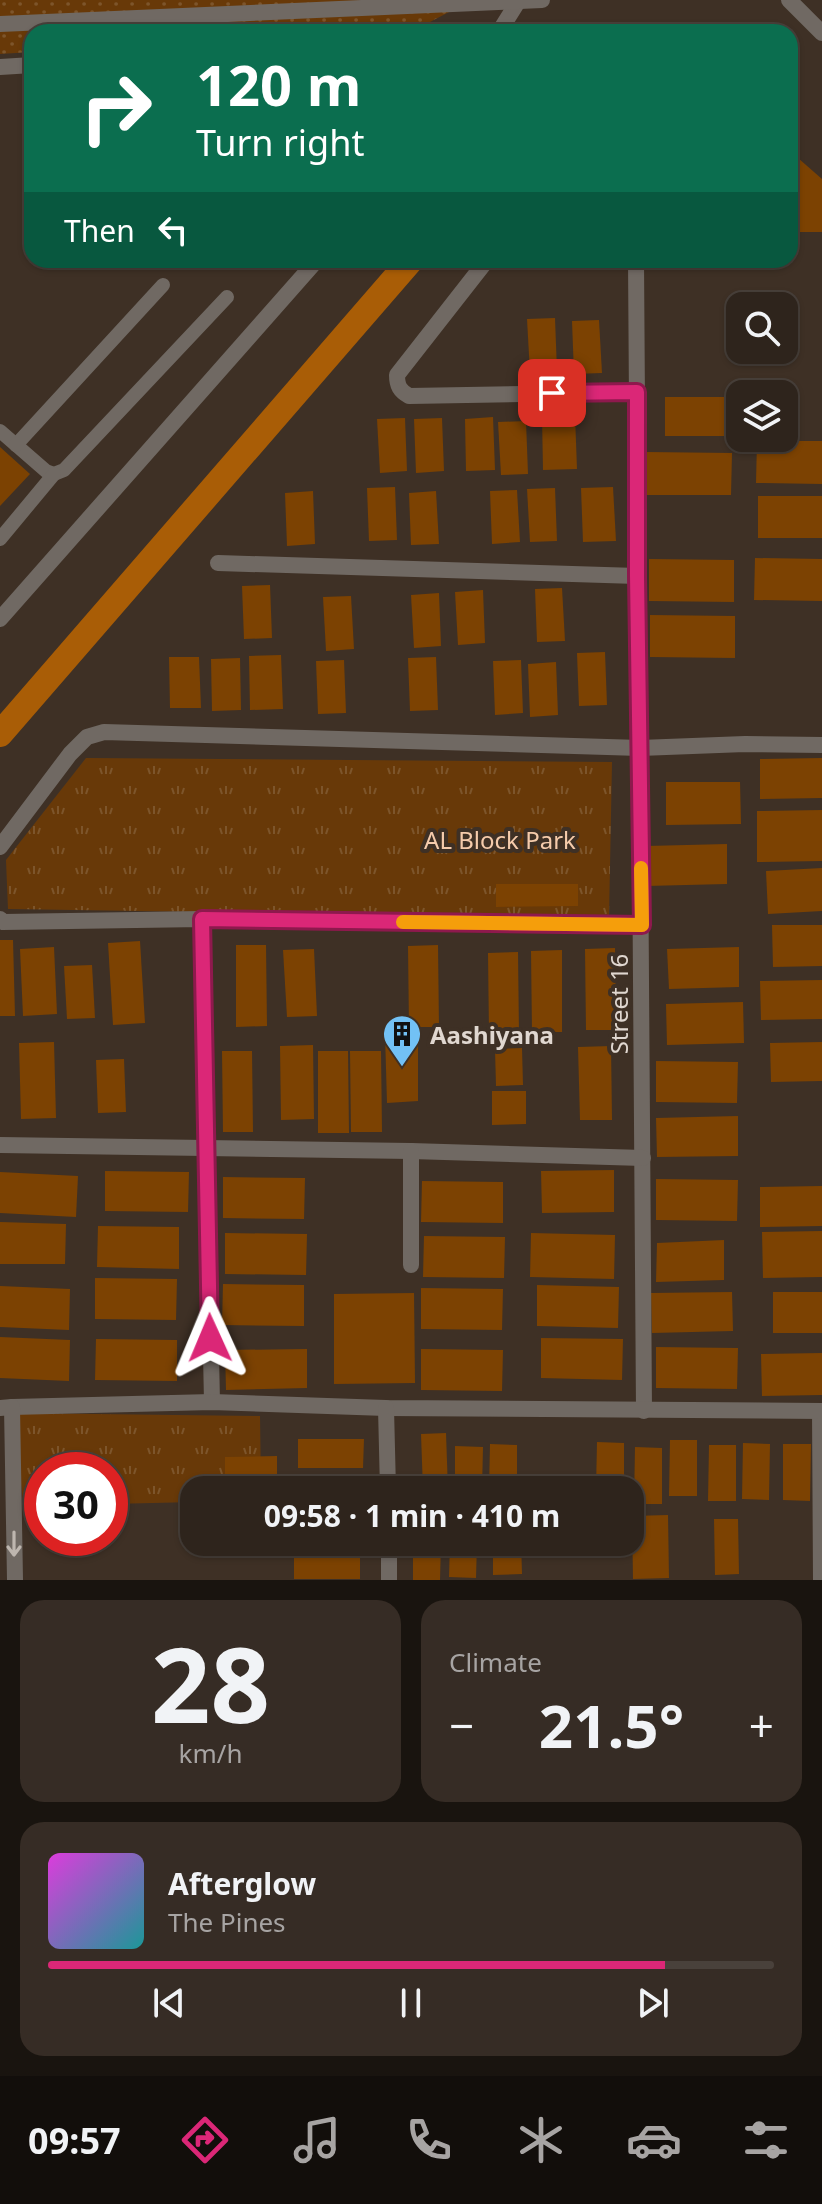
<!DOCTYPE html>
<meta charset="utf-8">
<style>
:root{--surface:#2e241c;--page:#362c25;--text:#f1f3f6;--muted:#a7a4a3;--line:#49413b;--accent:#db2777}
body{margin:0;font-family:"Noto Sans",sans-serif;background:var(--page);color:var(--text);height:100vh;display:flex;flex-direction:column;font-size:30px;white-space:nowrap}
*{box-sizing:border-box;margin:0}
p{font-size:26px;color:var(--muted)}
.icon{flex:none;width:44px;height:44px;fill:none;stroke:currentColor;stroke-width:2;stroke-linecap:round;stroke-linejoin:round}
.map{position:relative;height:1580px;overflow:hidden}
.drawer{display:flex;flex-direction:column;gap:20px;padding:20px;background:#19140f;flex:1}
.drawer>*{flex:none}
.banner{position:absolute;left:24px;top:24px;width:774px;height:244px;border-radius:24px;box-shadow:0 2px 6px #0004,0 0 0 2px var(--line);background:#0b6e4f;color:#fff;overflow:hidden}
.tools{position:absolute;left:726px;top:292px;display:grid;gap:16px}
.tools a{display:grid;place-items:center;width:72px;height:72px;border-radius:16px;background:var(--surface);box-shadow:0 2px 6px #0004,0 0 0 2px var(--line);font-size:40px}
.speed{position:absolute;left:24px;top:1452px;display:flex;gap:16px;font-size:40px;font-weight:700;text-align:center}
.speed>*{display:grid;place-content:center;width:104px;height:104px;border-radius:50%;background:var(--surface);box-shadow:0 2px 6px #0004,0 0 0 2px var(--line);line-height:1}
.speed .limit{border:12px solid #d22;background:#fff;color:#111}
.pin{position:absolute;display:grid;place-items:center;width:68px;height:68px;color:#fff;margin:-34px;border-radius:16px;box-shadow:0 4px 12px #0006}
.me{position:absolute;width:88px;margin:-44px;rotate:359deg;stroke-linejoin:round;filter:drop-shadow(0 0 6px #0008)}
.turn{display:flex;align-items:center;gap:28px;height:168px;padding:0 40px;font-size:36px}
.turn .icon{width:104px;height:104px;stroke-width:2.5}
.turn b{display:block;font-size:56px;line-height:68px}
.then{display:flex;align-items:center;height:76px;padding:0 40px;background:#0003;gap:16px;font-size:30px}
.big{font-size:60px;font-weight:700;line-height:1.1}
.drawer .card{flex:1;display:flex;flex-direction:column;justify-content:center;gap:12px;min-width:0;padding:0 28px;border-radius:24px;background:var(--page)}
.drawer .dial{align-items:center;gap:0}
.dial b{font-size:104px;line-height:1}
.song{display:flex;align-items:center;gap:24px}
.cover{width:96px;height:96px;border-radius:12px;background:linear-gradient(135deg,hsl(300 70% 55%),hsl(180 70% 35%))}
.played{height:8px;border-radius:4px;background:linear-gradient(90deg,var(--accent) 85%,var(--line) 85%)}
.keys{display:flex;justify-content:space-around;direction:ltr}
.heat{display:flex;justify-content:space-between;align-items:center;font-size:44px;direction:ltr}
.drawer .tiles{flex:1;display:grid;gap:20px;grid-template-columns:1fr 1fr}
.card:last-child{grid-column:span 2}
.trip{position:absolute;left:180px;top:1476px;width:464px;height:80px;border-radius:24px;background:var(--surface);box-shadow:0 2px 6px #0004,0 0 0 2px var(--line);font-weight:700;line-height:80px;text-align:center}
.tabs{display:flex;height:128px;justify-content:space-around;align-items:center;background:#120e0b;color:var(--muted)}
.tabs .icon{width:56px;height:56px}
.tabs .on{color:var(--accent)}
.tabs b{font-size:36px;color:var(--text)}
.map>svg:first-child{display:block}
.grass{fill:url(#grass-dots)}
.park{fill:url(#park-tufts)}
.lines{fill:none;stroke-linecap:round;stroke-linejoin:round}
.canal{stroke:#a95d06;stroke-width:26}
.building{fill:#7c4202}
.service{stroke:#706963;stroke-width:14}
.minor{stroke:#706963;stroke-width:16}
.tertiary{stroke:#706963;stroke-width:16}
.tertiary-bridge{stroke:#706963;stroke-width:16}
.oneway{stroke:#beb6af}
.route-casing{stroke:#8e194d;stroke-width:20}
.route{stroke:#db2777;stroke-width:14}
.slow{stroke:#f59e0b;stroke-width:14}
.labels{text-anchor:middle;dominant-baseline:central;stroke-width:8;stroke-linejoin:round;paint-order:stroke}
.park-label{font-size:24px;fill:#f5cbab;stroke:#3e3025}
.street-label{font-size:24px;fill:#e0d7d0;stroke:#3e3025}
.poi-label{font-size:24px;font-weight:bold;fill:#e0d7d0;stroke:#3e3025;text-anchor:start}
</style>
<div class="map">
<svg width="822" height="1580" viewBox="0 0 822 1580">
<defs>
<pattern id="grass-dots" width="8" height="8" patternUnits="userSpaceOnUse" patternTransform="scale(2)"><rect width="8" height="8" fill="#683908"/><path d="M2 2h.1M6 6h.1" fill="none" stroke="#7d552b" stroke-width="1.8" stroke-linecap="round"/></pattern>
<pattern id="park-tufts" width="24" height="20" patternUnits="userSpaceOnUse" patternTransform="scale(2)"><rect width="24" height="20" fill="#683908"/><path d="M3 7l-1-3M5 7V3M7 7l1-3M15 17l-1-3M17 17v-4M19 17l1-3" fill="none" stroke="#7d552b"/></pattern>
</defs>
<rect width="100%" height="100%" fill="#3e3025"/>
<!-- grass -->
<path class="grass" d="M0 0H472L428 23 325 32H32V52L0 54Z"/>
<!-- park -->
<g class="park">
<path d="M86 758 612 762 609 918 8 909 6 860Z"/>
<path d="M13 1413 260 1416 261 1490H194V1502L110 1504V1470H42V1506L25 1519Z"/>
</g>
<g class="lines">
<!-- canal -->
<path class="canal" d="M0 734 411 260"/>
</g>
<!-- building -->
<g class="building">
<path d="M790 151 822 179V232H790Z"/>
<path d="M559 260H611V263L559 266Z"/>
<path d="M555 318 557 371 530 373 527 319Z"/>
<path d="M599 320 602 373 574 374 572 321Z"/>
<rect x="665" y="397" width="75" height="39"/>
<path d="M575 415 577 469 543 470 542 416Z"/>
<path d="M493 417 495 470 466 471 465 419Z"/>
<path d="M405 418 407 471 380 473 377 419Z"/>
<path d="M442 418 444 471 416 473 414 419Z"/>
<path d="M526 421 528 474 501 475 498 422Z"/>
<path d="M757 441H822V484L756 483Z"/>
<path d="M0 447 30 474 0 506Z"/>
<path d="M646 452 732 453 731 495H646Z"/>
<path d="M395 487 397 540 369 541 367 488Z"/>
<path d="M613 487 616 541 583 542 581 488Z"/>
<path d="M555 488 557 541 530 542 527 489Z"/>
<path d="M517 490 520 542 492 544 490 491Z"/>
<path d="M313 491 315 544 287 546 285 493Z"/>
<path d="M436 491 439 544 411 545 409 493Z"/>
<rect x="758" y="496" width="64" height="42"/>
<path d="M755 558 822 559V601L754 600Z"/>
<path d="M649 559 734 560V602L649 601Z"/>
<path d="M270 585 272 638 244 639 242 586Z"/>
<path d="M562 588 565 641 537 642 535 589Z"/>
<path d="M483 590 485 643 458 645 455 592Z"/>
<path d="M439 593 441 646 414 648 411 595Z"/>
<path d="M351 596 354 649 326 651 323 597Z"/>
<path d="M650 615 735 616V658L650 657Z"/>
<path d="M605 652 607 705 579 706 577 653Z"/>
<path d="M281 655 283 709 250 710 249 656Z"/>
<path d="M169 657H199L201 708H170Z"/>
<path d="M436 657 438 710 410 711 408 658Z"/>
<path d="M240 658 241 710 212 711 211 659Z"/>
<path d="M344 660 346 713 318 714 316 661Z"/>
<path d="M521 660 523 713 495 715 493 661Z"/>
<path d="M556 662 558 715 530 717 528 664Z"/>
<path d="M822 758V798L760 799V759Z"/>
<path d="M666 782H740L741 824 666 825Z"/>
<path d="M822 810V861L757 862V811Z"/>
<path d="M727 844V884L646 886V846Z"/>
<path d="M822 868V911L768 914 766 871Z"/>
<path d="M496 884H578V906L496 907Z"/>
<path d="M772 925H822V966L773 967Z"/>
<path d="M0 940H13L15 1016H0Z"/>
<path d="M140 941 145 1023 113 1025 108 943Z"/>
<path d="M236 945H266L267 1026 236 1027Z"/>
<path d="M438 945 439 1027H409L408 946Z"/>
<path d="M54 947 57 1014 23 1016 20 949Z"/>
<path d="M739 947V987L669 989 667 949Z"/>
<path d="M615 948 616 1030H586L585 949Z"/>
<path d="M314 949 317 1016 287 1017 283 950Z"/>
<path d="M562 950V1032H532L531 951Z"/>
<path d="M518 952 519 1034H489L488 953Z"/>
<path d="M92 965 95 1018 67 1019 64 966Z"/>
<path d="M822 980V1019L761 1020 760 981Z"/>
<path d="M743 1002 744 1043 667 1045 666 1004Z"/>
<path d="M418 1032V1101L387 1103 385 1034Z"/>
<path d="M54 1042 56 1118 21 1119 19 1043Z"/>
<path d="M822 1042V1081L771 1082 770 1043Z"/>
<path d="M313 1045 314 1119 281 1120 280 1046Z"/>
<path d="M611 1046 612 1120H580L578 1047Z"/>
<path d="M522 1048 523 1085 496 1086 495 1049Z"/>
<path d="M222 1051H252L253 1132H223Z"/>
<path d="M318 1051H348L349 1133H318Z"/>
<path d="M350 1051H381L382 1132H351Z"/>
<path d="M124 1059 126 1112 98 1113 96 1060Z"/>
<path d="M656 1061 738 1062 737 1103 656 1102Z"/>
<path d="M492 1091H526V1124L492 1125Z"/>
<path d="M738 1116V1156L657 1157 656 1118Z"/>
<path d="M614 1170V1212L542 1213 541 1171Z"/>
<path d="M105 1171 189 1172 188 1212 105 1211Z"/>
<path d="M0 1172 78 1176 76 1217 0 1213Z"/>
<path d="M223 1177 305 1178 304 1219 223 1218Z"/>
<path d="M656 1179 738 1180 737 1221 656 1220Z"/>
<path d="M422 1181 503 1182V1223L421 1222Z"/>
<path d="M822 1186V1226L760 1227V1187Z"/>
<path d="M0 1222 66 1224 65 1264H0Z"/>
<path d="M98 1226 179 1227V1269L97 1267Z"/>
<path d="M822 1231V1277L763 1278 762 1232Z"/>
<path d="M225 1233 307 1234 306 1275 225 1274Z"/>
<path d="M531 1233 615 1235 614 1279 530 1277Z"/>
<path d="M424 1236 505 1237 504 1278 423 1277Z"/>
<path d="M724 1240V1280L656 1282 657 1243Z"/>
<path d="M95 1278 177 1279 176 1320 95 1319Z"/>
<path d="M223 1284 304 1285V1326L222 1325Z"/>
<path d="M537 1285 619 1287 618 1328 537 1326Z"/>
<path d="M0 1286 70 1289 69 1330 0 1327Z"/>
<path d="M421 1288 503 1289 502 1330 421 1329Z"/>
<path d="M732 1292 733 1331 652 1333 651 1293Z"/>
<rect x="773" y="1292" width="49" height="41"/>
<path d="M414 1293 415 1383 334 1384V1294Z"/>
<path d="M0 1337 70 1340 69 1381 0 1378Z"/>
<path d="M541 1338 623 1339 622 1380 541 1378Z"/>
<path d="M96 1339 177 1340V1381L95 1380Z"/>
<path d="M656 1347 738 1348 737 1389 656 1388Z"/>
<path d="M307 1349V1388L226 1390 225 1350Z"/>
<path d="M421 1349 503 1350 502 1391 421 1390Z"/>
<path d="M822 1353V1395L762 1396 761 1354Z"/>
<path d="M446 1433 448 1490H423L421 1434Z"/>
<path d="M298 1439H364L363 1468H298Z"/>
<path d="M670 1440H697V1496H669Z"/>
<path d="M597 1442 624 1443V1490H596Z"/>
<path d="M743 1443 770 1444 769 1500 742 1499Z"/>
<path d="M490 1444 517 1445V1490H489Z"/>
<path d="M783 1444H811L810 1501 783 1500Z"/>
<path d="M709 1445H736V1501H708Z"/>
<path d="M455 1446 483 1447 482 1490H455Z"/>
<path d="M635 1447 662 1448V1504H634Z"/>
<path d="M277 1456V1488H225V1457Z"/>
<path d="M668 1515 669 1578 633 1579 632 1516Z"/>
<path d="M714 1519H738L739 1574 715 1575Z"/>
<path d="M413 1542H441L440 1580H413Z"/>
<path d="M450 1542H477L476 1578 449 1577Z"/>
<path d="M493 1542H521L522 1574 493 1575Z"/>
<rect x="294" y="1549" width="66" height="30"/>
</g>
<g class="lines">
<!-- service -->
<g class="service">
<path d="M0 431 46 471 54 474 64 470 227 297"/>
<path d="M16 445 163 285"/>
<path d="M0 539 54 474"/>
<path d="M819 1411 820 1580"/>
</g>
<!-- minor -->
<g class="minor">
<path d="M487 260 397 375C397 386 400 391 409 396L637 392"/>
<path d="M636 260 644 1411"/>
<path d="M218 563 637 576"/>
<path d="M0 619 317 260"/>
<path d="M0 847 70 754 87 737 104 732 640 748 745 744 822 745"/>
<path d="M0 919 3 922 202 919 642 925"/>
<path d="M202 919 212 1402"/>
<path d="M0 1145 411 1151 643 1158"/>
<path d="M411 1265V1151"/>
<path d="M12 1407 212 1402 386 1408 822 1411"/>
<path d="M386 1408 388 1490"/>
<path d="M389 1542V1580"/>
</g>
<!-- tertiary -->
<g class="tertiary">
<path d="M789 0 822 33"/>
<path d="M499 32 519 0"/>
<path d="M0 67 32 65"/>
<path d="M0 1408 12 1407 15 1580"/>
</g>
<!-- tertiary-bridge -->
<path class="tertiary-bridge" d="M0 24 542 0"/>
</g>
<!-- one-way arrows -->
<defs><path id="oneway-shaft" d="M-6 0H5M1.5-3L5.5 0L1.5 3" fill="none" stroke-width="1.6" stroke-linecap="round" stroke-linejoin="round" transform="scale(2)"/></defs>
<use class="oneway" href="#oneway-shaft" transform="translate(14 1544) rotate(90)"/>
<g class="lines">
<defs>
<path id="route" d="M210 1338 202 919 642 925 637 576V392L552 393"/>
</defs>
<!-- route casing -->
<use href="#route" class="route-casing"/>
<!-- route -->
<use href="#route" class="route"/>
<!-- slow -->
<path class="slow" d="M403 922 642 925 641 868"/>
</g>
<!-- icons -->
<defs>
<symbol id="building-pin" viewBox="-11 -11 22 30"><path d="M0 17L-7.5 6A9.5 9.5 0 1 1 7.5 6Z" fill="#72c1f5" stroke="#3e3025"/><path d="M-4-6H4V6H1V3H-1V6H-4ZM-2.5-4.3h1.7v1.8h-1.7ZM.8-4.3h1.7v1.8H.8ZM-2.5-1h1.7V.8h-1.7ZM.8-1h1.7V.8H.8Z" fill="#111"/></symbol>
</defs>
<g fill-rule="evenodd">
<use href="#building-pin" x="380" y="1012" width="44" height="60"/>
</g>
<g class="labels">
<!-- park labels -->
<g class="park-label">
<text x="500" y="839">AL Block Park</text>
</g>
<!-- street labels -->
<g class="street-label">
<text transform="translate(618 1004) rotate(-90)">Street 16</text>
</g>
<!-- poi labels -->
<g class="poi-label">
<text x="430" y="1034">Aashiyana</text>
</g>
</g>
</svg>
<div class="tools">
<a><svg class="icon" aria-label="search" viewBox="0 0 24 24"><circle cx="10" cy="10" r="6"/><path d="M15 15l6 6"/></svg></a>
<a><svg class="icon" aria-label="layers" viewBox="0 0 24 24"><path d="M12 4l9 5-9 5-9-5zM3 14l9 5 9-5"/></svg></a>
</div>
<div class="speed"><div class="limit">30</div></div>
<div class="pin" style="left:552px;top:393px;background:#d93025"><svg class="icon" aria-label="arrive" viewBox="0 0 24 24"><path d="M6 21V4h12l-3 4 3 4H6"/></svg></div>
<svg class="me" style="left:210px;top:1338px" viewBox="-20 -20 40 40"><path d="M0-17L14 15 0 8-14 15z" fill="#db2777" stroke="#fff" stroke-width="4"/></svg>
<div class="trip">09:58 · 1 min · 410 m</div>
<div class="banner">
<div class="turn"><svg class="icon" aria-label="right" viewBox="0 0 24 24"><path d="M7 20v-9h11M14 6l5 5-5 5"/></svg><div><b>120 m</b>Turn right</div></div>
<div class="then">Then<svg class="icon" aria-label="left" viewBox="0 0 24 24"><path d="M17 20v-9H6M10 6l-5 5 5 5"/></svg></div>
</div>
</div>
<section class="drawer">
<div class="tiles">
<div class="card dial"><b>28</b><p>km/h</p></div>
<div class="card"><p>Climate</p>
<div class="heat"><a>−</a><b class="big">21.5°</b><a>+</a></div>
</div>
<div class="card">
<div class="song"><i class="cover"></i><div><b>Afterglow</b><p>The Pines</p></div></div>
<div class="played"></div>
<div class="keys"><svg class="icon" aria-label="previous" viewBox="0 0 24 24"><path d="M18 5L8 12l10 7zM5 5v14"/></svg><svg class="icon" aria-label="pause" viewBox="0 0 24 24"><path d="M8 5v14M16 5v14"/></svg><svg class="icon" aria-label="next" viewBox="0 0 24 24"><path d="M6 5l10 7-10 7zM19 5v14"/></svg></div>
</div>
</div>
</section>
<nav class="tabs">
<b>09:57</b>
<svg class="icon on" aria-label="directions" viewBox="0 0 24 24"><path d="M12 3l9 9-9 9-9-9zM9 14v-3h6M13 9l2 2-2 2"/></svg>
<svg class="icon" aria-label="music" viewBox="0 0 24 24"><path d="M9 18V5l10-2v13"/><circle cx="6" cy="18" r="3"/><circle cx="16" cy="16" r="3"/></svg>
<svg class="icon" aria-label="phone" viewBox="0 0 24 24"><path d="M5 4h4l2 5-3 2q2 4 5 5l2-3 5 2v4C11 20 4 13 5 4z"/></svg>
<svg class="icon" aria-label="climate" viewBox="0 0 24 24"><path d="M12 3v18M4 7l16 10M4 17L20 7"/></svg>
<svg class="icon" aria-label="car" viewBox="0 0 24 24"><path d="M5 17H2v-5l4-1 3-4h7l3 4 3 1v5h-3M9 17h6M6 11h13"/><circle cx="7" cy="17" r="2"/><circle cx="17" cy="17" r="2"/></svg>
<svg class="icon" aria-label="filters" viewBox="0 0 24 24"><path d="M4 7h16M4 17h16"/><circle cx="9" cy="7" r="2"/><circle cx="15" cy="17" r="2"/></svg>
</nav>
